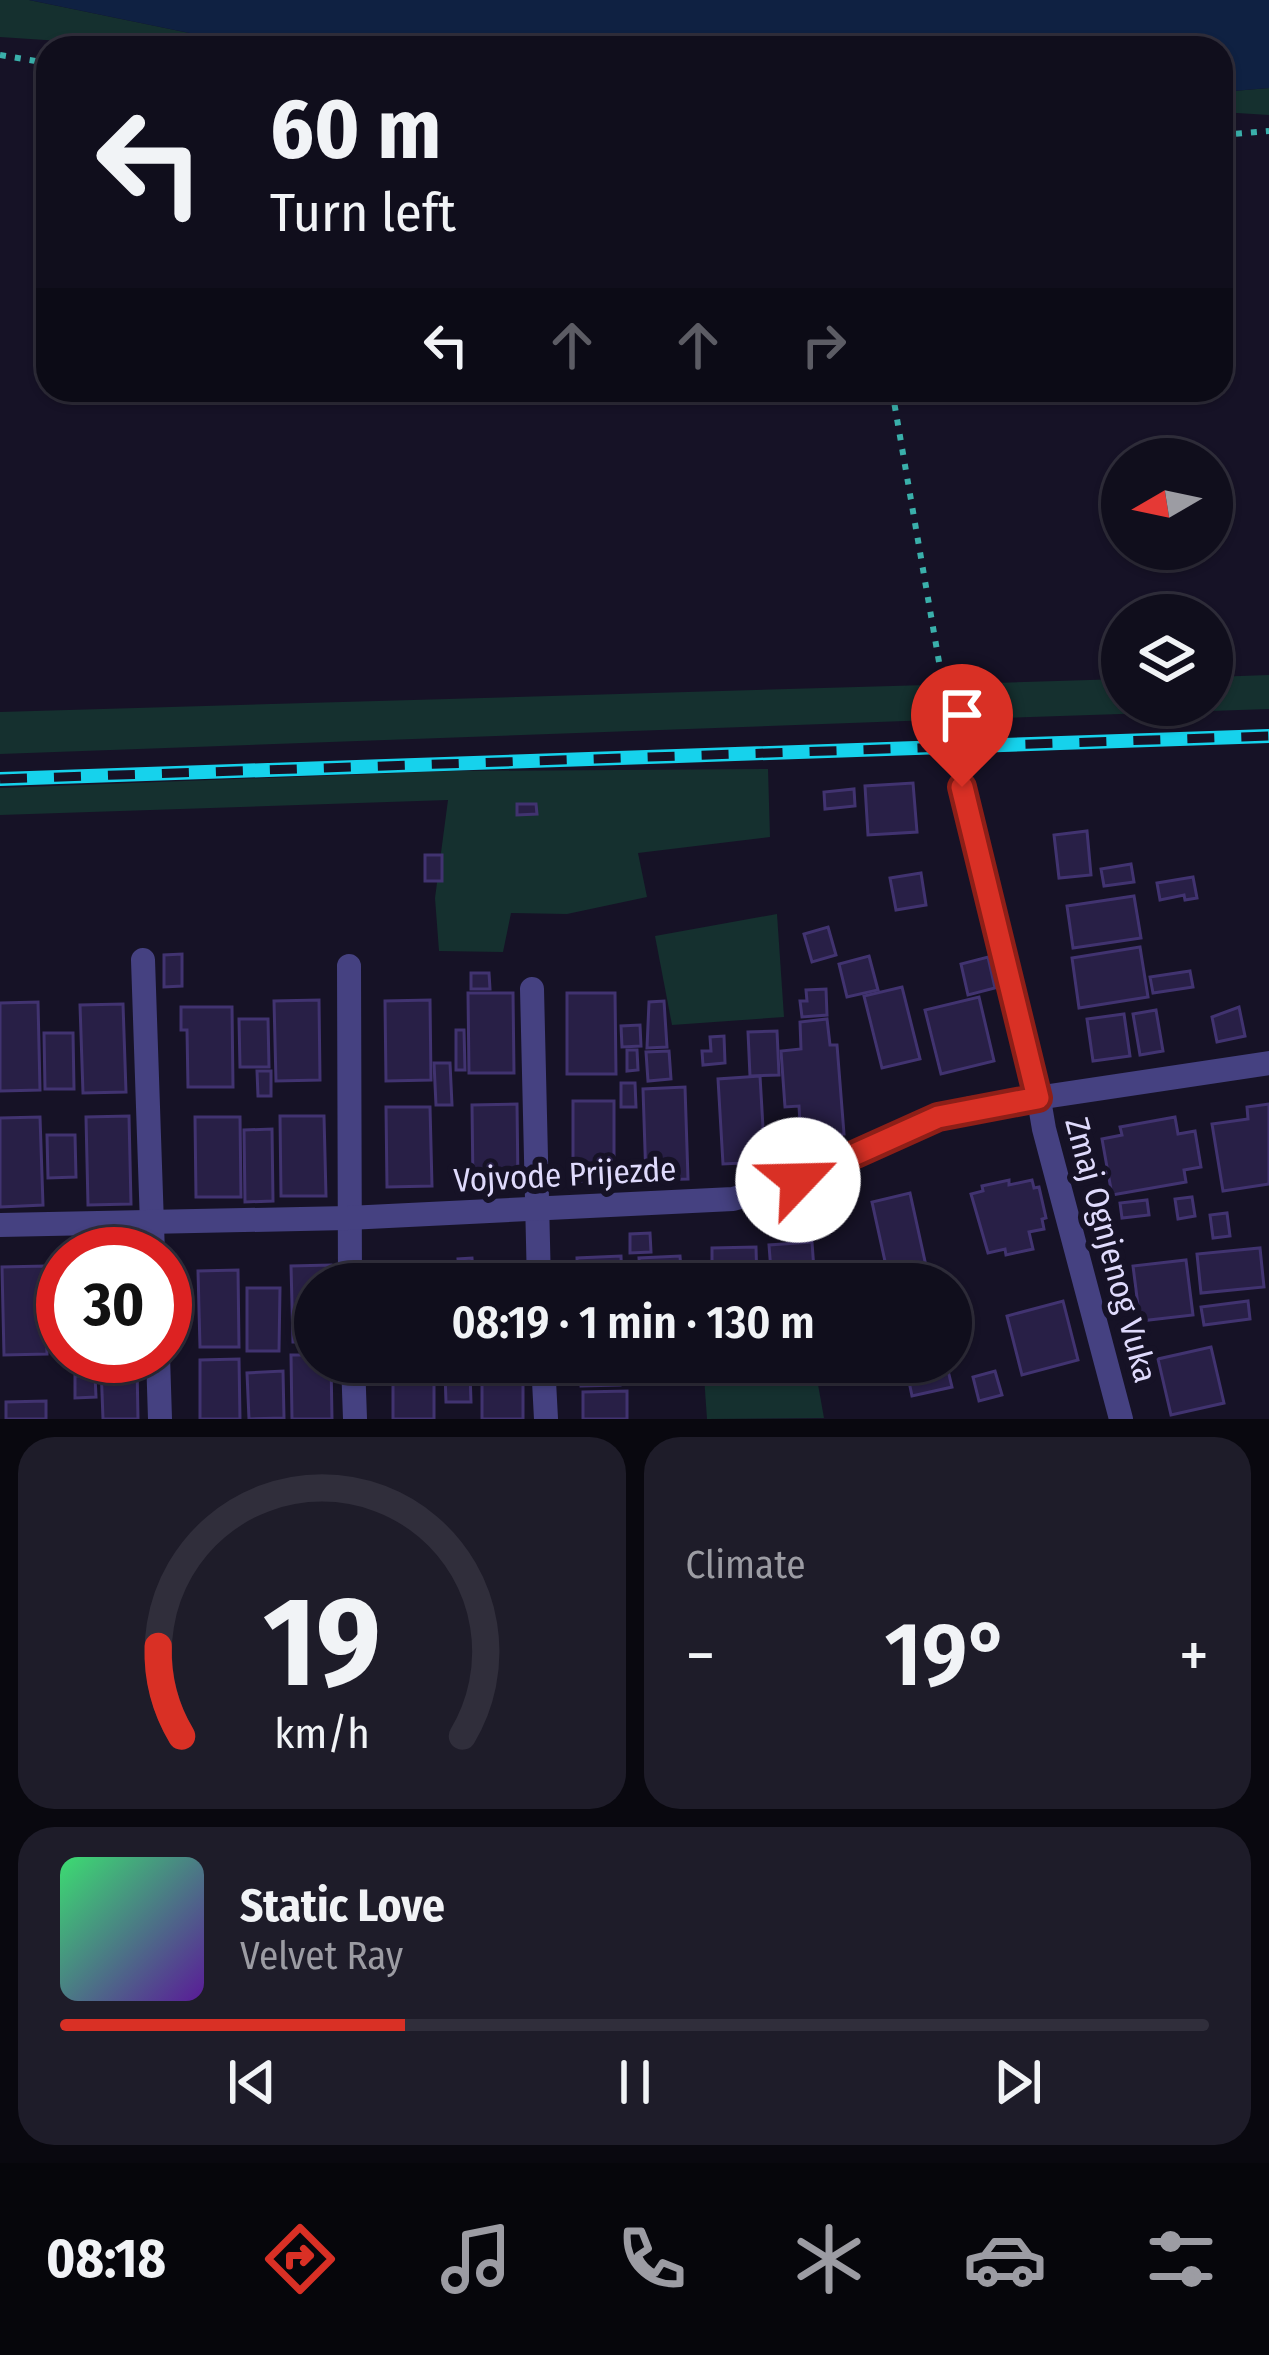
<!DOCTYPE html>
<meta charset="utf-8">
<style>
:root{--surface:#100e1c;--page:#1e1c29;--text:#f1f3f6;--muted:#9c9ca3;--line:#302e3b;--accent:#d93025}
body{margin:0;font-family:"Fira Sans Condensed",sans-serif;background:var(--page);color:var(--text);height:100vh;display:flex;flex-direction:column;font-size:45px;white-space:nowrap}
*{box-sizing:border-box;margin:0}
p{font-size:39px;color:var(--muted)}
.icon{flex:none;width:66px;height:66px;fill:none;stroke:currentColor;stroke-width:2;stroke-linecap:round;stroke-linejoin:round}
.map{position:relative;height:1419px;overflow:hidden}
.panel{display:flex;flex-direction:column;gap:18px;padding:18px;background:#09080f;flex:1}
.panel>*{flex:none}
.hud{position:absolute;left:36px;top:36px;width:1197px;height:366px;border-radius:36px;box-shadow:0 3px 9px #0004,0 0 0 3px var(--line);background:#100e1c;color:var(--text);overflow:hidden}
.needle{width:78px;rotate:261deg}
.tools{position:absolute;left:1101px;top:438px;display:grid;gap:24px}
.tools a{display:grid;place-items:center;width:132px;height:132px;border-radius:50%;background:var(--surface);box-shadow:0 3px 9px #0004,0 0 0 3px var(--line);font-size:60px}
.speed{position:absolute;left:36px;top:1227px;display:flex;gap:24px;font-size:60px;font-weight:700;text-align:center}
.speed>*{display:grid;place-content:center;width:156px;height:156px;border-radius:50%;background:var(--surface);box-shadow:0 3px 9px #0004,0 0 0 3px var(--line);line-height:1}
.speed .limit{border:18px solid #d22;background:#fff;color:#111}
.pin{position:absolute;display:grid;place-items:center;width:102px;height:102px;color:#fff;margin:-123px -51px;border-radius:50% 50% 50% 0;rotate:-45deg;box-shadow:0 0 12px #0007}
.pin .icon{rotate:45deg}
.me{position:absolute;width:132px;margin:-66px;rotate:66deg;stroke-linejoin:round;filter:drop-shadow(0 0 9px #0008)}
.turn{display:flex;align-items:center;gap:42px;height:252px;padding:0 36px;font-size:54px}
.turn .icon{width:156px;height:156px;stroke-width:2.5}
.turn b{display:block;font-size:84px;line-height:102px}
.lanes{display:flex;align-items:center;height:114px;padding:0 36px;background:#0003;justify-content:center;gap:60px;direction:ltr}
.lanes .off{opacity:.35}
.big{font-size:90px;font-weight:600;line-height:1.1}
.panel .card{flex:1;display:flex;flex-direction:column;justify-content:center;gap:18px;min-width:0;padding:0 42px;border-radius:36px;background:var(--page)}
.panel .dial{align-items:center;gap:0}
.dial svg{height:312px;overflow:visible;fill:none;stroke:var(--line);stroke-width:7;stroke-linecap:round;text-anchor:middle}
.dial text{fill:var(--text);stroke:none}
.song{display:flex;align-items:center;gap:36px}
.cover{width:144px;height:144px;border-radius:18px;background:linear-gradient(135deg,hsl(140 70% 55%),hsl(270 70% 35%))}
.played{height:12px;border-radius:6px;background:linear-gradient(90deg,var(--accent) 30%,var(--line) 30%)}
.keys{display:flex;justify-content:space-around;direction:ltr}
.heat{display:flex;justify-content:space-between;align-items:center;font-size:66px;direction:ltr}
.panel .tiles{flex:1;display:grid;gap:18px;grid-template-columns:1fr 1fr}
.card:last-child{grid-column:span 2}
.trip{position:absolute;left:294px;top:1263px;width:678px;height:120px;border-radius:60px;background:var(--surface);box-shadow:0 3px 9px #0004,0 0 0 3px var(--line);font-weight:600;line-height:120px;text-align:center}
.menu{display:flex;height:192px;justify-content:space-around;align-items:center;background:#06060b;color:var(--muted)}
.menu .icon{width:84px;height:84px}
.menu .active{color:var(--accent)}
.menu b{font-size:54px;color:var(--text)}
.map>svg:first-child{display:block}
.green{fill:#15302f}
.water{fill:#0f2142}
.building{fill:#281f46;stroke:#413370;stroke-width:3}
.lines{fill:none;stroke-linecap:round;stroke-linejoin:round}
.path{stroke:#3ab0ab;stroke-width:6;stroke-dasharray:6 9;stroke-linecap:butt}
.minor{stroke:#454181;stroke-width:24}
.rail-casing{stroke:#16d2ec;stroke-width:14}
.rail{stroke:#161226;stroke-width:9;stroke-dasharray:27;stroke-linecap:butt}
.route-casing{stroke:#8d1f18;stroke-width:30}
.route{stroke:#d93025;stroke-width:21}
.labels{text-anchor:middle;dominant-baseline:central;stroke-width:12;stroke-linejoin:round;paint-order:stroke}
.street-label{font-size:33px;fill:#dfdafc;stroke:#161226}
</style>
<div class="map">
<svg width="1269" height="1419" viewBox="0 0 1269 1419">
<rect width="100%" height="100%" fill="#161226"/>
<!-- green -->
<g class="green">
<path d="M0 0H29L204 36 353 48H119L106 44 0 37Z"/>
<path d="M1269 88V115L1221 112V92Z"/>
<path d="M1269 675V709L972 719 963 684 1122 679V705H1212V677Z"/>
<path d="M927 685 932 720 0 754V712Z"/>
<path d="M768 769 770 837 638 853 647 897 567 914 511 913 503 952 439 951 435 898 448 800 0 815V788L449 771Z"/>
<path d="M777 914 784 1017 672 1025 655 936Z"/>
<path d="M703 1362H814L824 1418 707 1419Z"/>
</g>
<!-- water -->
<path class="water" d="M29 0H1269V88L1221 92V48H353L204 36Z"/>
<!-- building -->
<g class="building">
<path d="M913 783 917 832 868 835 865 786Z"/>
<path d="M854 789 855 806 825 809 824 792Z"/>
<path d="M517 804H536L537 814 517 815Z"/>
<path d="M1087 831 1091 875 1059 878 1054 835Z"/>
<rect x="425" y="855" width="17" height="26"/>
<path d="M1131 864 1134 882 1104 886 1101 869Z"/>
<path d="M921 873 926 905 896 910 890 878Z"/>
<path d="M1193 877 1197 898 1185 900 1184 895 1160 900 1157 883Z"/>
<path d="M1134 896 1141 938 1073 948 1067 906Z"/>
<path d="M828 927 836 955 812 962 804 934Z"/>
<path d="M1140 947 1148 997 1079 1008 1072 958Z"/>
<path d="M182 954V986L164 987V955Z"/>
<path d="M869 956 878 990 847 997 839 964Z"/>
<path d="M988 957 995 988 968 995 961 964Z"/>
<path d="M1190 971 1193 987 1153 993 1150 977Z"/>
<path d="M471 973H489L490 989H471Z"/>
<path d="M902 987 920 1059 882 1068 864 996Z"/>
<path d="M826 989 827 1015 802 1017 800 1001H807L806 990Z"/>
<path d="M468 993H513L514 1073H469Z"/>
<path d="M567 993H615L616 1074H567Z"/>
<path d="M979 997 994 1061 941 1074 925 1010Z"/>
<path d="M319 1000 320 1080 276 1081 274 1001Z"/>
<path d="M430 1000 431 1080 386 1081 385 1001Z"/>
<path d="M664 1001 667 1047 647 1048 649 1002Z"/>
<path d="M38 1002 40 1090 0 1091V1003Z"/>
<path d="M123 1004 126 1092 83 1093 80 1005Z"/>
<path d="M181 1007H232L233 1087H188L187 1030H181Z"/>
<path d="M1239 1007 1245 1036 1217 1042 1212 1017Z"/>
<path d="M1156 1010 1163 1051 1140 1055 1133 1014Z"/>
<path d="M1124 1014 1130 1056 1093 1061 1087 1019Z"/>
<path d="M239 1019H268L269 1067H240Z"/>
<path d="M827 1019 830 1045H837L844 1134 820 1135 819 1122 800 1123 799 1106 785 1107 781 1051 801 1049 800 1022Z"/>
<path d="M640 1025 641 1046 622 1047 621 1026Z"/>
<path d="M456 1030H464L465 1070H456Z"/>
<path d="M777 1031 779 1075 750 1076 748 1032Z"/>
<path d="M44 1033H73L74 1089H45Z"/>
<path d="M724 1036 725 1063 703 1065 702 1051H711L710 1037Z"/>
<path d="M627 1050H637L638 1070 627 1071Z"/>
<path d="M669 1051 671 1079 648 1081 646 1052Z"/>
<path d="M434 1063H450L452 1105H436Z"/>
<path d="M257 1071H271V1096H258Z"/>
<path d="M760 1076 765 1162 723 1164 718 1079Z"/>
<path d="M621 1083H635L636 1107H621Z"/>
<path d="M685 1087 688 1179 646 1180 643 1089Z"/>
<rect x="573" y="1101" width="41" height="80"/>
<path d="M517 1104 518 1184H473L472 1105Z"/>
<path d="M1269 1104V1184L1223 1191 1212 1124 1248 1119 1247 1107Z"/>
<path d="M386 1107H430L432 1186 387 1187Z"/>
<path d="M129 1116 131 1204 88 1205 86 1117Z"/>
<path d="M280 1116H324L326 1196H281Z"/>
<path d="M40 1117 43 1205 0 1207V1118Z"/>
<path d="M195 1117H240L241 1197H196Z"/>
<path d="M1175 1117 1178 1134 1195 1131 1201 1167 1184 1170 1186 1182 1112 1195 1102 1139 1122 1135 1120 1127Z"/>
<path d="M272 1129 273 1201 245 1202 244 1130Z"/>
<path d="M47 1135H75L76 1177 48 1178Z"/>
<path d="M1009 1180V1185L1032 1180 1034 1188 1039 1187 1046 1218 1042 1219 1044 1229 1029 1232 1033 1249 1006 1255 1005 1249 988 1253 971 1194 983 1191 982 1186Z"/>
<path d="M910 1193 928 1275 890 1284 872 1202Z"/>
<path d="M1192 1197 1195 1216 1178 1219 1175 1199Z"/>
<path d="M1147 1200 1149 1215 1122 1218 1120 1203Z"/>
<path d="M1227 1213 1230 1236 1213 1238 1210 1215Z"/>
<path d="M650 1233 651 1252 630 1253V1234Z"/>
<path d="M812 1242 815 1284H772L769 1245Z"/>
<path d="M756 1247 757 1284H712V1248Z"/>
<path d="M1260 1248 1264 1287 1201 1293 1197 1254Z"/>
<path d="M621 1256 622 1284H578L577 1258Z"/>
<path d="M680 1256 682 1284H641L639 1258Z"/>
<path d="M472 1258 474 1284H460L458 1259Z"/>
<path d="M1186 1260 1193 1315 1140 1321 1133 1266Z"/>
<path d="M451 1262 452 1284H390L389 1263Z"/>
<rect x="480" y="1262" width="41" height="22"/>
<path d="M331 1265V1284H315V1342H293L291 1266Z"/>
<path d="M45 1266 47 1354 4 1355 2 1267Z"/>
<path d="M238 1270 239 1347H200L198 1271Z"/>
<path d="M51 1285H63V1324H52Z"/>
<path d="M247 1288H280L279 1351H247Z"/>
<path d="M1063 1301 1078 1360 1022 1375 1007 1316Z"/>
<path d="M1248 1301 1250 1319 1204 1325 1201 1307Z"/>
<path d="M1211 1347 1224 1403 1171 1415 1158 1359Z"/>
<path d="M291 1355H315V1362H331L332 1419H292Z"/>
<path d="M239 1359 240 1419H200V1360Z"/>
<rect x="393" y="1362" width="41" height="57"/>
<rect x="482" y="1362" width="41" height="57"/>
<path d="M580 1362H619L620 1385 581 1386Z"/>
<path d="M905 1362H946L952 1387 912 1396Z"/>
<path d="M137 1365 138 1419H103L101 1366Z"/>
<path d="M283 1371 284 1418 249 1419 247 1373Z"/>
<path d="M995 1371 1002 1395 979 1401 973 1377Z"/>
<path d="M470 1372 471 1402H446L445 1373Z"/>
<path d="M95 1375 96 1397 75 1398V1376Z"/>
<path d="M627 1391V1419H583V1392Z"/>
<path d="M46 1401V1419H6V1402Z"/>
</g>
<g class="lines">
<!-- path -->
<g class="path">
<path d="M0 55 48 63"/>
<path d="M1221 135 1269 131"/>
<path d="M892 390 957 766"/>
</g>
<!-- minor -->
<g class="minor">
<path d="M962 787 1036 1082 1044 1129 1121 1419"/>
<path d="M143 960 153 1254"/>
<path d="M349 966 350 1284"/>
<path d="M532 989 539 1284"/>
<path d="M0 1225 348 1218 733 1199 798 1180 911 1127 971 1108 1269 1063"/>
<path d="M158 1356 160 1419"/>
<path d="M353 1362 355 1419"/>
<path d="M543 1362 546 1419"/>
</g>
<defs>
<path id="rail" d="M0 779 1269 736"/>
</defs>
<!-- rail casing -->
<use href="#rail" class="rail-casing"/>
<!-- rail -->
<use href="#rail" class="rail"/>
</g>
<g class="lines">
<defs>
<path id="route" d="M798 1180 938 1117 1038 1098 962 787"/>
</defs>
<!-- route casing -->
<use href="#route" class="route-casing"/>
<!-- route -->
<use href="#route" class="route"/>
</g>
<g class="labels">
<!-- street labels -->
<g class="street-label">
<text transform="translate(565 1175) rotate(-3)">Vojvode Prijezde</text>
<text transform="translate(1111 1250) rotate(75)">Zmaj Ognjenog Vuka</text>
</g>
</g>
</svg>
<div class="tools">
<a><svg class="needle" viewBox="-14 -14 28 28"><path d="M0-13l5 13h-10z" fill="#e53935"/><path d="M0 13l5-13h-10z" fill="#9c9ca3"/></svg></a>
<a><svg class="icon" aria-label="layers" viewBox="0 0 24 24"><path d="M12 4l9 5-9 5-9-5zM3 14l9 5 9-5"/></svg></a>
</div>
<div class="speed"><div class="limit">30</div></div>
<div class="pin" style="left:962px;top:787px;background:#d93025"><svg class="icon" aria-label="arrive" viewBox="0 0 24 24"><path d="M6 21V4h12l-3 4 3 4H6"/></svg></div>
<svg class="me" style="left:798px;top:1180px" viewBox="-20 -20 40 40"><circle r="19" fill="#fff"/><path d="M0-13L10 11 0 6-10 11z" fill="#d93025"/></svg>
<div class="trip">08:19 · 1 min · 130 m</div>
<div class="hud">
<div class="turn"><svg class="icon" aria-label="left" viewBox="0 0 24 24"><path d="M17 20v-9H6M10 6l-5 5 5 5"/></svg><div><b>60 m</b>Turn left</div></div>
<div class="lanes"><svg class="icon" aria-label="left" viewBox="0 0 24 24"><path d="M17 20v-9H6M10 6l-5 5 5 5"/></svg><svg class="icon off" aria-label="ahead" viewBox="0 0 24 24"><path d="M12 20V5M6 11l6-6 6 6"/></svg><svg class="icon off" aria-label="ahead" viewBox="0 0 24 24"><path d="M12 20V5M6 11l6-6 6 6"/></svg><svg class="icon off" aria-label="right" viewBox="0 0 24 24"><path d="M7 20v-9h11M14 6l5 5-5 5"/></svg></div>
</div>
</div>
<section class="panel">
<div class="tiles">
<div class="card dial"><svg viewBox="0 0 100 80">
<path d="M14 69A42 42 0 1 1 86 69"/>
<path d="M14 69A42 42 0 0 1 8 46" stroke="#d93025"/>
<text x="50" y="56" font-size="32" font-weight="700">19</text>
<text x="50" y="72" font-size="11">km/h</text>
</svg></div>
<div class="card"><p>Climate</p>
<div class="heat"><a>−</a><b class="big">19°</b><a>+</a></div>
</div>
<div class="card">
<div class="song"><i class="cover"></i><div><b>Static Love</b><p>Velvet Ray</p></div></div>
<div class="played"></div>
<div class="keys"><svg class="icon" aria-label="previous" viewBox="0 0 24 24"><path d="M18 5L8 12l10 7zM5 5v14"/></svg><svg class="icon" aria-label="pause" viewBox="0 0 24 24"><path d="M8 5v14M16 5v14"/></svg><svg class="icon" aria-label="next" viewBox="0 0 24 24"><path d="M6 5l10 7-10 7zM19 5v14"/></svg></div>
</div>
</div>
</section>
<nav class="menu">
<b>08:18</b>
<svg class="icon active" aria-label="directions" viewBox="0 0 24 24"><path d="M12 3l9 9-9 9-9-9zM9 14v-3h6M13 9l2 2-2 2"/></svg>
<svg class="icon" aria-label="music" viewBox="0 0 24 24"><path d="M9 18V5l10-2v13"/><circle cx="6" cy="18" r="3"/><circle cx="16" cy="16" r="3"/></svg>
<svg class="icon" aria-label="phone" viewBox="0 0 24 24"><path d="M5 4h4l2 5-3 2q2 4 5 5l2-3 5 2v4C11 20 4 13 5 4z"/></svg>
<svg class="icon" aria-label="climate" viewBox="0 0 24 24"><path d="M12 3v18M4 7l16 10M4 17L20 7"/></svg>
<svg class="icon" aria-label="car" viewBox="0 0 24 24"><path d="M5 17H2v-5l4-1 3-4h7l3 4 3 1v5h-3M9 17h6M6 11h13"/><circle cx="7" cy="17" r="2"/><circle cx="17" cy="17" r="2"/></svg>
<svg class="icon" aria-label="filters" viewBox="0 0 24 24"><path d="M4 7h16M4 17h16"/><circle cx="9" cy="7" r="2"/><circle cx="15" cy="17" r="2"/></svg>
</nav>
